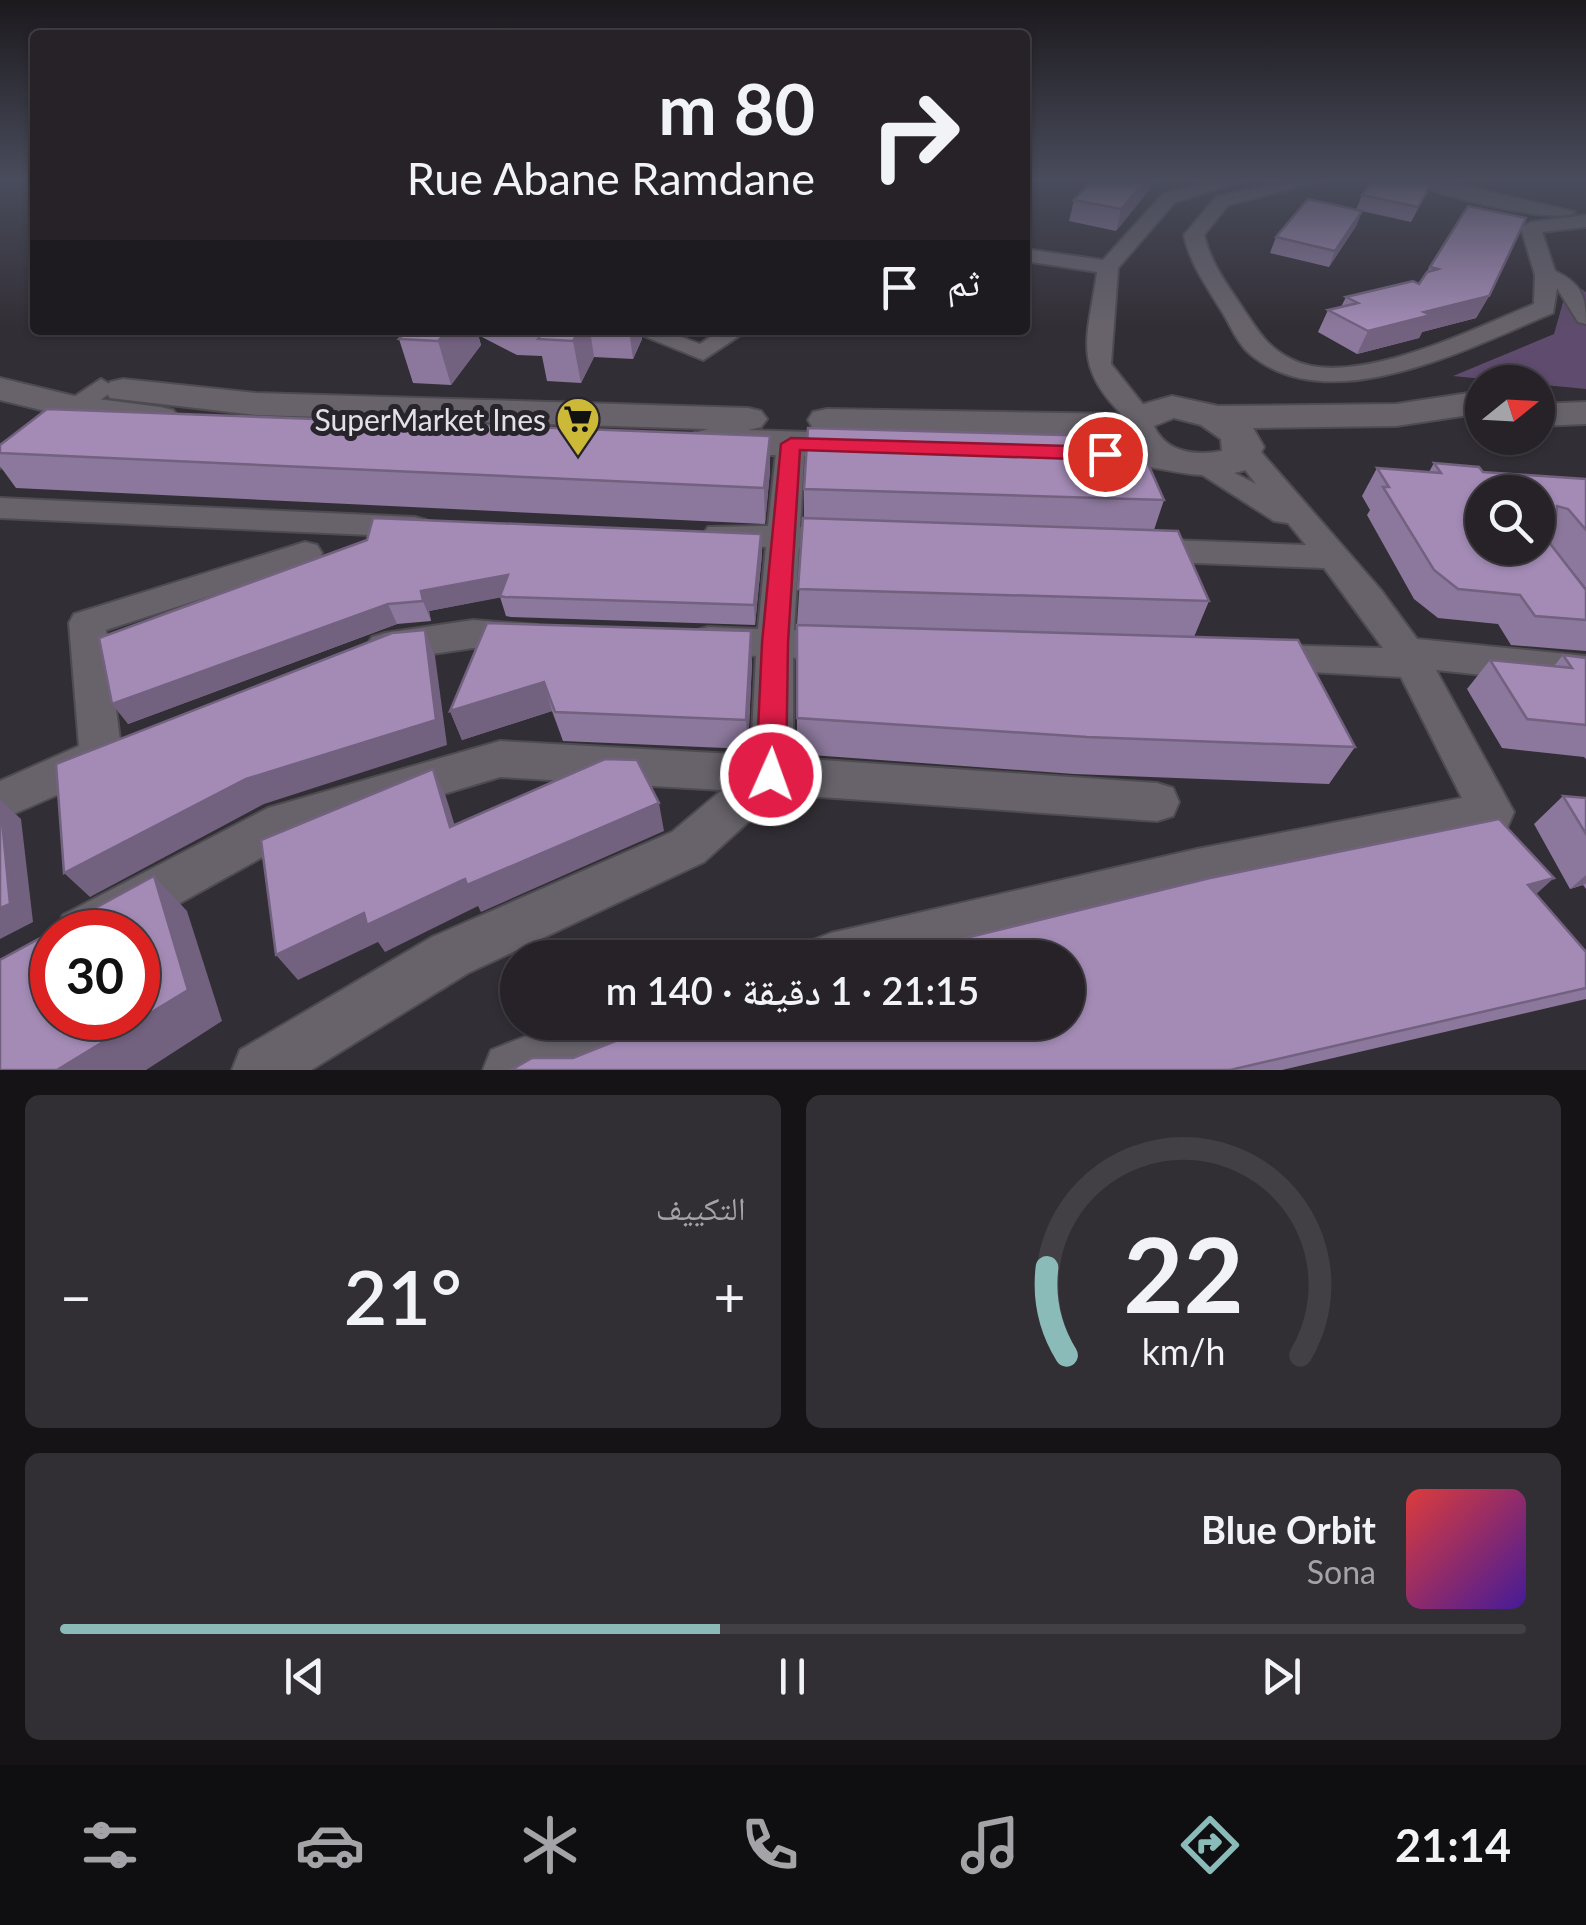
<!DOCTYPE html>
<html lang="ar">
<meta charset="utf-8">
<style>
:root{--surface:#262228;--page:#322f34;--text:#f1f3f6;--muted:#a4a4a8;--line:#423f45;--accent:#8bbbb9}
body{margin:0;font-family:Lato,"Noto Naskh Arabic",sans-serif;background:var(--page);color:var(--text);direction:rtl;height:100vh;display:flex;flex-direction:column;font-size:38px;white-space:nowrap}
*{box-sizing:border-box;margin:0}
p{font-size:32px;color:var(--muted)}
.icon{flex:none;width:55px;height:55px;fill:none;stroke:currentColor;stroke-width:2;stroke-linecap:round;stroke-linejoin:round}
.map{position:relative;height:1070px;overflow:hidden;direction:ltr}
.details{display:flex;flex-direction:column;gap:25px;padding:25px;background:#151316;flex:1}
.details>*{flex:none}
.guide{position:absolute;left:30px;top:30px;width:1000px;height:305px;border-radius:10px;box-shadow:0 2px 8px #0004,0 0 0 2px var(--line);direction:rtl;background:#262228;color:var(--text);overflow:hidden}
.needle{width:65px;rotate:72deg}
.fabs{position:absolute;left:1465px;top:365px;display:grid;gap:20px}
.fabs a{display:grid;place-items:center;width:90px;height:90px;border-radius:50%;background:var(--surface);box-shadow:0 2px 8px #0004,0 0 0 2px var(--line);font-size:50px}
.speed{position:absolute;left:30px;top:910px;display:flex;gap:20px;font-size:50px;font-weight:700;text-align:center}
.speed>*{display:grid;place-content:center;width:130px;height:130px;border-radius:50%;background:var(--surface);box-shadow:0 2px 8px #0004,0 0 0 2px var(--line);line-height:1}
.speed .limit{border:15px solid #d22;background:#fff;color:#111}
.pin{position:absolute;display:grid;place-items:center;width:85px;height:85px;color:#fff;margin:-42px;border:5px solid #fff;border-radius:50%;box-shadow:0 2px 10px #0007}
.me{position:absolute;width:110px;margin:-55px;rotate:2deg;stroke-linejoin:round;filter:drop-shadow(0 0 8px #0008)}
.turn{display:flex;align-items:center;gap:35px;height:210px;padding:0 50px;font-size:45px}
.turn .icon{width:130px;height:130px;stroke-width:2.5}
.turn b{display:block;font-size:70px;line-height:85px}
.then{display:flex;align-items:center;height:95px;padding:0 50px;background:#0003;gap:20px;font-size:38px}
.big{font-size:75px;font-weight:600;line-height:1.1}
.details .card{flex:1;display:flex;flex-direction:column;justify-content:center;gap:15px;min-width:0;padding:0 35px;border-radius:15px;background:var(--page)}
.details .dial{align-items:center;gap:0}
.dial svg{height:260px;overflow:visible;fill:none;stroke:var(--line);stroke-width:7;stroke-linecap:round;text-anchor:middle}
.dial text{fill:var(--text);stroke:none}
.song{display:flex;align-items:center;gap:30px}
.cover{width:120px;height:120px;border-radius:15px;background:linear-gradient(135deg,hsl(0 70% 55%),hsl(260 70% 35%))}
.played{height:10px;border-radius:5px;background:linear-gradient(90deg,var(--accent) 45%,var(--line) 45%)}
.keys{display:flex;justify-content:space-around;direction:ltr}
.heat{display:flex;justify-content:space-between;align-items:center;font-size:55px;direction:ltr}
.details .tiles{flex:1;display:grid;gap:25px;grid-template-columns:1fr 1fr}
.card:last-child{grid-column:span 2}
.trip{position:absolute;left:500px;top:940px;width:585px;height:100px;border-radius:50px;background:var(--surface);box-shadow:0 2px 8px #0004,0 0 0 2px var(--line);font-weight:600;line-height:100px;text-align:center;direction:rtl}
.tabs{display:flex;height:160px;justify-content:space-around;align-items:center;background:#0f0e10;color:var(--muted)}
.tabs .icon{width:70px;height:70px}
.tabs .active{color:var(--accent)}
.tabs b{font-size:45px;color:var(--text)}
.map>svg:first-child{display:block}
.green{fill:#5e4b6d}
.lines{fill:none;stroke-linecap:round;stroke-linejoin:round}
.street-casing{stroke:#4e4b51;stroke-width:4}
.secondary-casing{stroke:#4e4b51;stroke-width:4}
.street{fill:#68636b;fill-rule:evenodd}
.secondary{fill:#68636b;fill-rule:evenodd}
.wall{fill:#8c789c;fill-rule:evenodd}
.shaded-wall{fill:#72617f}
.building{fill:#a38bb5;stroke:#72617f;stroke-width:2.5;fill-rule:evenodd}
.route{fill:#e11d48;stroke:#92132f;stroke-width:2.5}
.labels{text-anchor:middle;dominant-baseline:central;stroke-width:10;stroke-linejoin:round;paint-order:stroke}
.poi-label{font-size:30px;fill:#e4e1e6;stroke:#28242b;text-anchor:end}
</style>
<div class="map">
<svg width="1586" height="1070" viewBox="0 0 1586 1070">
<rect width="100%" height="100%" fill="#322e35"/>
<!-- green -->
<path class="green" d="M1569 281 1586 292V389L1453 376 1554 334Z"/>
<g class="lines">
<defs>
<g id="street">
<path d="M1222 179H1250L1175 202 1118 268 1111 364 1153 417 1139 425C1127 422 1122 415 1114 406 1072 360 1090 329 1097 272L1025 261V249L1103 260 1163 194Z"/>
<path d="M1298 179H1329L1228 205 1204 235C1211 264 1228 286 1244 310 1258 331 1267 347 1291 359 1352 391 1475 328 1534 304L1535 275 1521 228 1531 222 1586 215V227L1542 232 1555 271C1582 284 1586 296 1586 324L1578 322 1557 288 1553 313C1472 346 1330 422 1250 354 1237 343 1230 324 1221 310 1206 285 1190 264 1184 235L1216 197Z"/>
<path d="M1406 179H1434L1575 212C1558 226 1425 194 1406 179Z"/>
<path d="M629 330H663L700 344 720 330H748L703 360Z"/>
<path d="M101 379 114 387 110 393 10 465 0 468V446Z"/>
<path d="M791 435 805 444 800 527 857 531 861 539 857 547 799 548 794 630 852 635 858 645 852 655 793 658V758L1157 783 1173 788 1179 802 1173 816 1157 821 779 794 704 862 468 973 311 1070H232L240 1050 432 937 672 832 722 790 500 777 295 839 128 932H55L63 915 268 808 500 741 751 755 756 656 695 651 689 641 695 631 708 627 758 629 766 547 708 543 703 535 708 527 768 526 777 444Z"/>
<path d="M1244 441 1254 444 1381 590 1417 639 1586 656V686L1436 670 1514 812 1508 826 1197 893 936 958H806L813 940 831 933 1197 849 1462 798 1401 677 1255 669 1249 659 1255 649 1268 645 1383 648 1324 568 1144 561 1132 558 1127 550 1132 542 1144 539 1306 545 1288 523 1274 521 1190 467 1205 458 1256 484 1230 450Z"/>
<path d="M0 498 415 517 426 520 431 527 426 534 415 537 0 518Z"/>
<path d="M305 542 317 545 322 553 317 561 106 630 122 756 116 769 0 820V781L79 746 69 623 74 614Z"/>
<path d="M473 620 537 625 542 635 537 645 473 648 385 661 372 657 366 647 372 637 385 633Z"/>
<path d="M562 1022H658L651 1041 579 1070H483L491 1050Z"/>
</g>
<g id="secondary">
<path d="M0 378 74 396 160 407 173 410 179 418 173 426 160 429 74 418 0 400Z"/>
<path d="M123 379 256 393 748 408 761 411 767 419 761 427 748 430 869 434 883 438 889 446 883 454 869 458 708 453 694 449 688 441 694 433 708 429 256 415 110 398 105 390 110 382Z"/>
<path d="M1482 391V413L1396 426 1253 428 1264 447 1252 468C1213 481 1188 474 1150 467 1123 462 1095 468 1069 462L1063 453 1069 444 1122 442 1120 437 827 431 813 428 808 420 813 412 827 409 1122 414 1126 409 1172 396 1218 406 1396 404ZM1174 418 1201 425 1221 439 1222 451C1196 456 1166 453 1154 426Z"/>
<path d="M1586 402V424L1538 426V404Z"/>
</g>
</defs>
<!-- street casing -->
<use href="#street" class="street-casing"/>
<!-- secondary casing -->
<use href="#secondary" class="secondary-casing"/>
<!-- street -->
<use href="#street" class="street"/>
<!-- secondary -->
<use href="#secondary" class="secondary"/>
</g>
<!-- wall -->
<g class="wall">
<path d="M1094 179H1158L1116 231 1069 221 1074 200Z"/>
<path d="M1433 181 1411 222 1362 211 1356 226 1329 267 1270 253 1276 237 1356 210 1362 195Z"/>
<path d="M1468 206 1489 296 1476 318 1422 332 1419 338 1357 354 1318 332 1328 310 1341 307 1346 297 1419 284Z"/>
<path d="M407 330H641L642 339 633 359 594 357 581 383 547 381 542 356 517 355 478 335 481 345 451 385 413 383 399 339Z"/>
<path d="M770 436V471L765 524 16 488 0 466V445Z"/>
<path d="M1434 463 1483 472 1586 479V588L1545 537 1586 590V651L1511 645 1498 624 1438 618 1414 599 1367 515 1370 510 1362 496 1377 468 1429 472ZM1482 492H1538V548Z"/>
<path d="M804 489 1164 500 1154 530 1209 601 1194 637 1355 747 1329 784 1074 774 797 754V625L804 518Z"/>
<path d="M761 534 762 554 755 625 511 617 506 616 500 597 429 611 431 621 397 624 128 724 99 638Z"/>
<path d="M487 623 752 661 748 749 563 741 552 711 462 740 450 711Z"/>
<path d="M1563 655 1586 658V759L1584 757 1502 748 1467 689 1490 660 1554 666Z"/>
<path d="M1563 796 1586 798V889L1583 885 1570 889 1534 824Z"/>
<path d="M1536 894 1586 952V999L1282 1070H511L573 1058 941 944Z"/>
</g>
<!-- shaded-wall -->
<g class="shaded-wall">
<path d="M1147 179H1158L1116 231 1121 209Z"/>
<path d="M1362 211 1356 226 1329 267 1335 251Z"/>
<path d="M1489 296 1476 318 1422 332 1419 338 1357 354 1368 331 1424 312Z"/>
<path d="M448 330H477L481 345 451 385 438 341Z"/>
<path d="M579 330H590L594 357 581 383 573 341Z"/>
<path d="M629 330H641L642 339 633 359Z"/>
<path d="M770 436V471L765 524 764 488Z"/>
<path d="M761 534 762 554 755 625 754 605Z"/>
<path d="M508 575 514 595 429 611 431 621 423 601 421 591Z"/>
<path d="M388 604 397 624 128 724 112 704Z"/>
<path d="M425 630 435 656 447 745 264 804 90 897 64 873Z"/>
<path d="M751 631 752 661 748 749 746 720Z"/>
<path d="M544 682 552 711 462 740 450 711Z"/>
<path d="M433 769 446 797 464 855 450 827Z"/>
<path d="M0 800 21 819 33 922 0 939Z"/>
<path d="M659 803 664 831 481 912 478 906 385 952 378 942 298 980 276 955 364 913 465 879Z"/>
<path d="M1586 875V883L1583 885 1570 889Z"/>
<path d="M154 876 187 911 222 1021 146 1070H57Z"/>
<path d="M1554 878 1533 897 1528 885Z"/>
</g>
<!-- building -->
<g class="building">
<path d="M1094 179H1147L1121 209 1074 200Z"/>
<path d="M1374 179H1425L1433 181 1418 207 1362 195Z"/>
<path d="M1308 199 1362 211 1335 251 1276 237Z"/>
<path d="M1468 206 1526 218 1489 296 1424 312 1431 315 1368 331 1328 310 1358 303 1346 297 1413 281 1419 284 1427 272 1438 269 1430 267Z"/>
<path d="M407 330H448L438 341 399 339Z"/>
<path d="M544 330H579L573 341 538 339Z"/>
<path d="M47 409 770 436 764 488 0 453V445Z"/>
<path d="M808 428 1136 437 1164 500 804 489Z"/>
<path d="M1434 463 1479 467 1483 472 1586 479V530L1568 509 1557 506 1556 516H1538V492H1482V548H1538V528L1586 590V620L1535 616 1520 595 1458 589 1434 570 1383 487H1389L1377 468 1441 473Z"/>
<path d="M373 518 761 534 754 605 505 597 500 596 508 575 421 591 423 601 388 604 112 704 99 638 367 540Z"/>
<path d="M803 518 1178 531 1209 601 798 589Z"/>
<path d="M487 623 751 631 746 720 555 712 544 682 450 711Z"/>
<path d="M797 625 1298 640 1355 747 1087 737 797 718Z"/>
<path d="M425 630 436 720 246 779 64 873 56 764 392 633Z"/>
<path d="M1563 655 1586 658V725L1527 719 1490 660 1572 668Z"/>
<path d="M605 759 637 760 659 803 467 885 465 879 367 925 364 913 276 955 261 840 433 769 450 827Z"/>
<path d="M1563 796 1586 798V834Z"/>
<path d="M0 800 10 904 0 908Z"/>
<path d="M1499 819 1554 878 1528 885 1586 952V988L1230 1070H511L532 1058H573L648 1028 650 1022H1068V958H821L885 944H941L1210 878Z"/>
<path d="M154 876 188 990 57 1070H0V960ZM52 932H138V1018H52Z"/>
</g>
<!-- sky -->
<linearGradient id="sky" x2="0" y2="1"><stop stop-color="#1c191d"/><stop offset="0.55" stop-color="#494c5c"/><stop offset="1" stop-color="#494c5c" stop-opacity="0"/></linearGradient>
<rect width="1586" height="328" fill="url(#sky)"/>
<!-- route -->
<path class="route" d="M791 438 1105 447 1115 454 1105 460 800 450 788 643 786 775 782 784 771 788 760 784 756 775 762 643 781 444Z"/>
<!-- icons -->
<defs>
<symbol id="supermarket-pin" viewBox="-11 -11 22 30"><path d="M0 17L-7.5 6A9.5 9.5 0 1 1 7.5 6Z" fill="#cdb938" stroke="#28242b"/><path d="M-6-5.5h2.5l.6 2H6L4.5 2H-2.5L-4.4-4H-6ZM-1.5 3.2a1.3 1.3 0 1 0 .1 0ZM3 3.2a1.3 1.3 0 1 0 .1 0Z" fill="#111"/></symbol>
</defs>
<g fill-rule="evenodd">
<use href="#supermarket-pin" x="553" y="394" width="50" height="68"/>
</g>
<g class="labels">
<!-- poi labels -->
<g class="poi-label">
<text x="546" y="419">SuperMarket Ines</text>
</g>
</g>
</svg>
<div class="fabs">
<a><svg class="needle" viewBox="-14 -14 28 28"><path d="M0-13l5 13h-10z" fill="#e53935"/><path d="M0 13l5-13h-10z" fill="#a4a4a8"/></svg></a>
<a><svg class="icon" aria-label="search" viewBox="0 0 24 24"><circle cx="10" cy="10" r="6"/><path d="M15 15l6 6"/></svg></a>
</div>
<div class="speed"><div class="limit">30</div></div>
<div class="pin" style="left:1105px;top:454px;background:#d93025"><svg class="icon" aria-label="arrive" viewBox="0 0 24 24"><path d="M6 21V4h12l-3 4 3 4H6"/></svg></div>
<svg class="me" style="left:771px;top:775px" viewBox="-20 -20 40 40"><circle r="17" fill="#e11d48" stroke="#fff" stroke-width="3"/><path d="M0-11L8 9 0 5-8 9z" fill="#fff"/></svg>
<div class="trip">21:15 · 1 دقيقة · 140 m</div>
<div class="guide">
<div class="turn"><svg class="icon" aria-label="right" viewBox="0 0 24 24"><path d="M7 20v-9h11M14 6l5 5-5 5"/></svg><div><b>80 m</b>Rue Abane Ramdane</div></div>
<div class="then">ثم<svg class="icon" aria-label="arrive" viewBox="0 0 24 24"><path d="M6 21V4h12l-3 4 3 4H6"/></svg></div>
</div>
</div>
<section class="details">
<div class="tiles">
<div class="card dial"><svg viewBox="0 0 100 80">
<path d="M14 69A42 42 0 1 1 86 69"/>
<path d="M14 69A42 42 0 0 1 8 42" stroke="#8bbbb9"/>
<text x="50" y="56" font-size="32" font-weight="700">22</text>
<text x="50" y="72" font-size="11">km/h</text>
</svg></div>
<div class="card"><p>التكييف</p>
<div class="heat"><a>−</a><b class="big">21°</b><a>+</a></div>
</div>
<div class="card">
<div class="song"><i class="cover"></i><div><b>Blue Orbit</b><p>Sona</p></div></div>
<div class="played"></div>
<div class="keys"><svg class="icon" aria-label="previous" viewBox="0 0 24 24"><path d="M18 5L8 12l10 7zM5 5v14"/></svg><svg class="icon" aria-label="pause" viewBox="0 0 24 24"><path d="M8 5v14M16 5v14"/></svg><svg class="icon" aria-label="next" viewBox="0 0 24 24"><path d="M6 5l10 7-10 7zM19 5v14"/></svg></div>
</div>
</div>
</section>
<nav class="tabs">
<b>21:14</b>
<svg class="icon active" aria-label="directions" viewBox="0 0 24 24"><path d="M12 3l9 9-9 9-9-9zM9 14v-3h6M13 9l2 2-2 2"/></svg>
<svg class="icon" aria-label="music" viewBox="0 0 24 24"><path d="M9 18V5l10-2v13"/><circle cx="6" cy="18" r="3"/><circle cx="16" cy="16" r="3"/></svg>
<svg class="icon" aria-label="phone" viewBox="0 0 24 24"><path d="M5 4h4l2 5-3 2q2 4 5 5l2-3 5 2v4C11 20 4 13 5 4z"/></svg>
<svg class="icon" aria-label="climate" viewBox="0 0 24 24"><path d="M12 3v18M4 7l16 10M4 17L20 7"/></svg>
<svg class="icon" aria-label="car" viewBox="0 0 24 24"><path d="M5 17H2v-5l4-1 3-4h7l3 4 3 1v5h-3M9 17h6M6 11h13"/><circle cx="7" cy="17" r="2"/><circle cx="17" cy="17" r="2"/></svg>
<svg class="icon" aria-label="filters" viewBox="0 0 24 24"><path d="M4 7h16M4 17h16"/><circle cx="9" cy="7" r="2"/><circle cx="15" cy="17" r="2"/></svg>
</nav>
